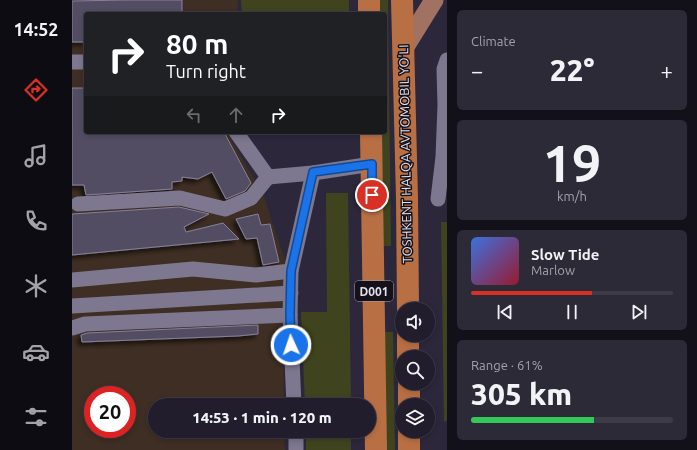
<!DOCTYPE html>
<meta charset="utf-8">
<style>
:root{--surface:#211d2c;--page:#2d2a38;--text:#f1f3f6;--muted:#a2a2a9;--line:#3e3b48;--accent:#d93025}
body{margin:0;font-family:Ubuntu,sans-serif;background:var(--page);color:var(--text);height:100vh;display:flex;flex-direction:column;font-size:15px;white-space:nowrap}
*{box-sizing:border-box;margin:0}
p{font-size:13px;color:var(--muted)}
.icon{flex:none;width:22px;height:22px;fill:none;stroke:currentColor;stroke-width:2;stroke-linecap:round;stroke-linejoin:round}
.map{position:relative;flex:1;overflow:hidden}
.panel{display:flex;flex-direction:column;gap:10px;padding:10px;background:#121018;width:250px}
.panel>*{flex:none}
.hud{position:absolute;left:12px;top:12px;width:303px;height:122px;border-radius:4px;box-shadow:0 2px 6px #0003,0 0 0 1px var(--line);background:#202124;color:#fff;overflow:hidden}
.buttons{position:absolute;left:323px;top:302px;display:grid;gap:8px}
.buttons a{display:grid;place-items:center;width:40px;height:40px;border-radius:50%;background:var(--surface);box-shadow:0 2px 6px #0003,0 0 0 1px var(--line);font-size:20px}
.speed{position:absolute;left:12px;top:386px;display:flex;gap:8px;font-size:20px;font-weight:700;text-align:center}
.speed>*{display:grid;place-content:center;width:52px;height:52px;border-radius:50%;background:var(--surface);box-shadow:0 2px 6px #0003,0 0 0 1px var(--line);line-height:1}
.speed .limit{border:6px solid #d22;background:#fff;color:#111}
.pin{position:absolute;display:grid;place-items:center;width:34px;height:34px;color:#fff;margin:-17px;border:2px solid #fff;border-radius:50%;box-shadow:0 1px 4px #0007}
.me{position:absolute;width:44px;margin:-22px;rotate:357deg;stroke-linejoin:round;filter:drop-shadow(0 0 3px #0008)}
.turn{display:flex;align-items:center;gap:14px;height:84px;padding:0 16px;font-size:18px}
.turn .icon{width:52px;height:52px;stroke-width:2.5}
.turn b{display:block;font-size:28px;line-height:34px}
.lanes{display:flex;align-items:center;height:38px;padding:0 16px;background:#0003;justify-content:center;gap:20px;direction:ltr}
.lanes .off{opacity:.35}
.big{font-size:30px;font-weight:800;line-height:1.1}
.panel .card{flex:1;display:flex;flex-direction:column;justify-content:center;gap:6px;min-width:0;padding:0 14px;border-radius:6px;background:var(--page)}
.panel .dial{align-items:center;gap:0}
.dial b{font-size:52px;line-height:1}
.song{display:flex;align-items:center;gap:12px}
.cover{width:48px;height:48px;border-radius:6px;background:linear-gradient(135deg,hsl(220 70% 55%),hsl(350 70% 35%))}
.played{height:4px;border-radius:2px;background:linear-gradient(90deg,var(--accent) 60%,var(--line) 60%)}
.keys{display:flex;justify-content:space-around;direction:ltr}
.heat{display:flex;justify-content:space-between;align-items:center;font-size:22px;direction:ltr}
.charge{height:6px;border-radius:3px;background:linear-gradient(90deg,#34c759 61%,var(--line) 0)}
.trip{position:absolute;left:76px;top:398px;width:228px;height:40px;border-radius:20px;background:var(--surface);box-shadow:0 2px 6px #0003,0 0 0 1px var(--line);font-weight:800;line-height:40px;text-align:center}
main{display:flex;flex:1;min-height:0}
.menu{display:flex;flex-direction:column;width:72px;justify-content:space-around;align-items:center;background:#0d0c12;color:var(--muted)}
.menu .icon{width:28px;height:28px}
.menu .selected{color:var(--accent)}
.menu b{font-size:18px;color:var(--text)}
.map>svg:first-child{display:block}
.industrial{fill:#3e2e23;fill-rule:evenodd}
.green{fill:#40441e}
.building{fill:#534e64;stroke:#878199;filter:url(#shadow)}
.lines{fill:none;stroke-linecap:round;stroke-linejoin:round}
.minor{stroke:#7d778f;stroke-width:15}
.major{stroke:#a17262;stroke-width:19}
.highway{stroke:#b96f44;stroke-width:22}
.route-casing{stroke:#114b97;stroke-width:10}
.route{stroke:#1a73e8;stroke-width:7}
.labels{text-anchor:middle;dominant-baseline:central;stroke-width:3;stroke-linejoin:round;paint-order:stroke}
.shield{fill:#14111a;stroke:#a7a4b0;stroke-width:1}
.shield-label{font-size:12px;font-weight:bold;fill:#e6e3f0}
.street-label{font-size:13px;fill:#e6e3f0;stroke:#14111a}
</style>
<main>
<nav class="menu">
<b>14:52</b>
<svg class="icon selected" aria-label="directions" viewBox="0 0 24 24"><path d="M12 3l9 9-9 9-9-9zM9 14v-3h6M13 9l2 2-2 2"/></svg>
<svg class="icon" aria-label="music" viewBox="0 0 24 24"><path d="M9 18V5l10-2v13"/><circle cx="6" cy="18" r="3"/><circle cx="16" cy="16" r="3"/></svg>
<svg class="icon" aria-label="phone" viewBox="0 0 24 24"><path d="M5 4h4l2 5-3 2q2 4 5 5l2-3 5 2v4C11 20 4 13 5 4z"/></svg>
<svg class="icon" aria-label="climate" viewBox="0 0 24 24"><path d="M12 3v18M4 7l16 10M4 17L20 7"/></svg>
<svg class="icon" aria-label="car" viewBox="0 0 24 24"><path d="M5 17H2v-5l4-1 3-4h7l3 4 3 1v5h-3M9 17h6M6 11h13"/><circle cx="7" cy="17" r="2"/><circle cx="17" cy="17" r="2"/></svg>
<svg class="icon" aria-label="filters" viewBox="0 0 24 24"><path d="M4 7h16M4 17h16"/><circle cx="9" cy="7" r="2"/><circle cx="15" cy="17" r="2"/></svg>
</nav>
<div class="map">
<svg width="375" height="450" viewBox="0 0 375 450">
<defs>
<filter id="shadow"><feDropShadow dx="-3.5" dy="3.5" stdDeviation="2" flood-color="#0009"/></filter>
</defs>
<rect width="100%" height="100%" fill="#2c273b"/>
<!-- industrial -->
<path class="industrial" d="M0 0H166V14H14V132H155L191 194 214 263 215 279 210 304 212 405H83V431H212L213 450H0ZM21 395H55V429H21Z"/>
<!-- green -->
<g class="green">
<path d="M169 0H277V14H170Z"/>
<path d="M307 0H316L319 246H310L309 132H313V14H307Z"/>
<path d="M254 193H276L279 405H233L229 312H255Z"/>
<path d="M369 222H375V420L372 422Z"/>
<path d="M312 332H321L323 450H314Z"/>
<rect x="234" y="431" width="45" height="19"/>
</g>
<!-- building -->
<g class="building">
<path d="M55 0H110V14H14V42H0V1Z"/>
<path d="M0 88H14V132H152L179 183 173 191 154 199 140 172 126 179 110 177V181L100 182V189L14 195 12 185H0Z"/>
<path d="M107 207 137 214 112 227 114 232 151 223 167 239 0 255V214Z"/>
<path d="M186 214 189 225 198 224 207 262 191 265 185 238 174 239 164 219Z"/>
<path d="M186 325V334L166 336 10 342 9 335 15 333Z"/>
</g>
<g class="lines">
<!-- minor -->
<g class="minor">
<path d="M0 62H14"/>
<path d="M164 132 196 177 241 173 300 164"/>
<path d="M366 199 371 157 373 105 372 69 375 60"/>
<path d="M6 204 108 198 153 209 179 198 196 177"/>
<path d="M0 280 121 269 184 275 219 271"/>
<path d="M0 306 219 293"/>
<path d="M218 315 222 405"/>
<path d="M0 328 13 324 218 315 219 271 241 173"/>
<path d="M224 431V450"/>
</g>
<!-- major -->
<path class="major" d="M331 50 362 0"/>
<!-- highway -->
<g class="highway">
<path d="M297 0V14"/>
<path d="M330 0 335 198 336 309"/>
<path d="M299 132 304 450"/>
<path d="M336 335V357"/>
<path d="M337 383V405"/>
<path d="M337 431V450"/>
</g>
</g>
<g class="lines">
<defs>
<path id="route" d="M219 345 218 315 219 271 241 172 300 164V195"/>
</defs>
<!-- route casing -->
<use href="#route" class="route-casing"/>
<!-- route -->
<use href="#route" class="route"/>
</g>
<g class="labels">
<!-- shield labels -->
<rect class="shield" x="283" y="281" width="38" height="20" rx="3"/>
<g class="shield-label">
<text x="302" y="291">D001</text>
</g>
<!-- street labels -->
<g class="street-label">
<text transform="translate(333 154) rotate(-91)">TOSHKENT HALQA AVTOMOBIL YO'LI</text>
</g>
</g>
</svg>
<div class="buttons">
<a><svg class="icon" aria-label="sound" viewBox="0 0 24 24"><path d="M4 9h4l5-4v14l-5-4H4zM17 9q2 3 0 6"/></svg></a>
<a><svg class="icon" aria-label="search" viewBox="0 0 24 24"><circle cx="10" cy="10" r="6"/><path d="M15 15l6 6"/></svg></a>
<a><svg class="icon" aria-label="layers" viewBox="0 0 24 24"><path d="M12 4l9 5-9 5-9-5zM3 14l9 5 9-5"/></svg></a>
</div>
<div class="speed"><div class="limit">20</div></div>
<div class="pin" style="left:300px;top:195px;background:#d93025"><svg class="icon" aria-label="arrive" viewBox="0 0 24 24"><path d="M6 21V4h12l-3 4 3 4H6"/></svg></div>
<svg class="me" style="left:219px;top:345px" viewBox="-20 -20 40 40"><circle r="17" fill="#1a73e8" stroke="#fff" stroke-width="3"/><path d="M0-11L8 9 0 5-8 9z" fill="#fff"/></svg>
<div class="trip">14:53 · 1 min · 120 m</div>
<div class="hud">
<div class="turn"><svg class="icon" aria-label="right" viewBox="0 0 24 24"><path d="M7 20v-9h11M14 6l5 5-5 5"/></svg><div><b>80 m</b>Turn right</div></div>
<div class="lanes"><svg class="icon off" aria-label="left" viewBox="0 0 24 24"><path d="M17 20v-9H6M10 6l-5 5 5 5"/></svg><svg class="icon off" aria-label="ahead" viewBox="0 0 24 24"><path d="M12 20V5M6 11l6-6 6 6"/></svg><svg class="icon" aria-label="right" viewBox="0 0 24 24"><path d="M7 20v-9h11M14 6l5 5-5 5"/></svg></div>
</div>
</div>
<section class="panel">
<div class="card"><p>Climate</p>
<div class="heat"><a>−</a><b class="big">22°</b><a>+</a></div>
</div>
<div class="card dial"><b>19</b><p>km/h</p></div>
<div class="card">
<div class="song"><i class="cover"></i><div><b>Slow Tide</b><p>Marlow</p></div></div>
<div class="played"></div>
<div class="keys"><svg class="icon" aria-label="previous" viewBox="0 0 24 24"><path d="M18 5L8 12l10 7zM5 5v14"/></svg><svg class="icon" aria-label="pause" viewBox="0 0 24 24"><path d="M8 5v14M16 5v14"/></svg><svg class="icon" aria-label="next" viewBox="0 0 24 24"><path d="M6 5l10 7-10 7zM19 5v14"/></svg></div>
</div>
<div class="card"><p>Range · 61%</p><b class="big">305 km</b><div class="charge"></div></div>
</section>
</main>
